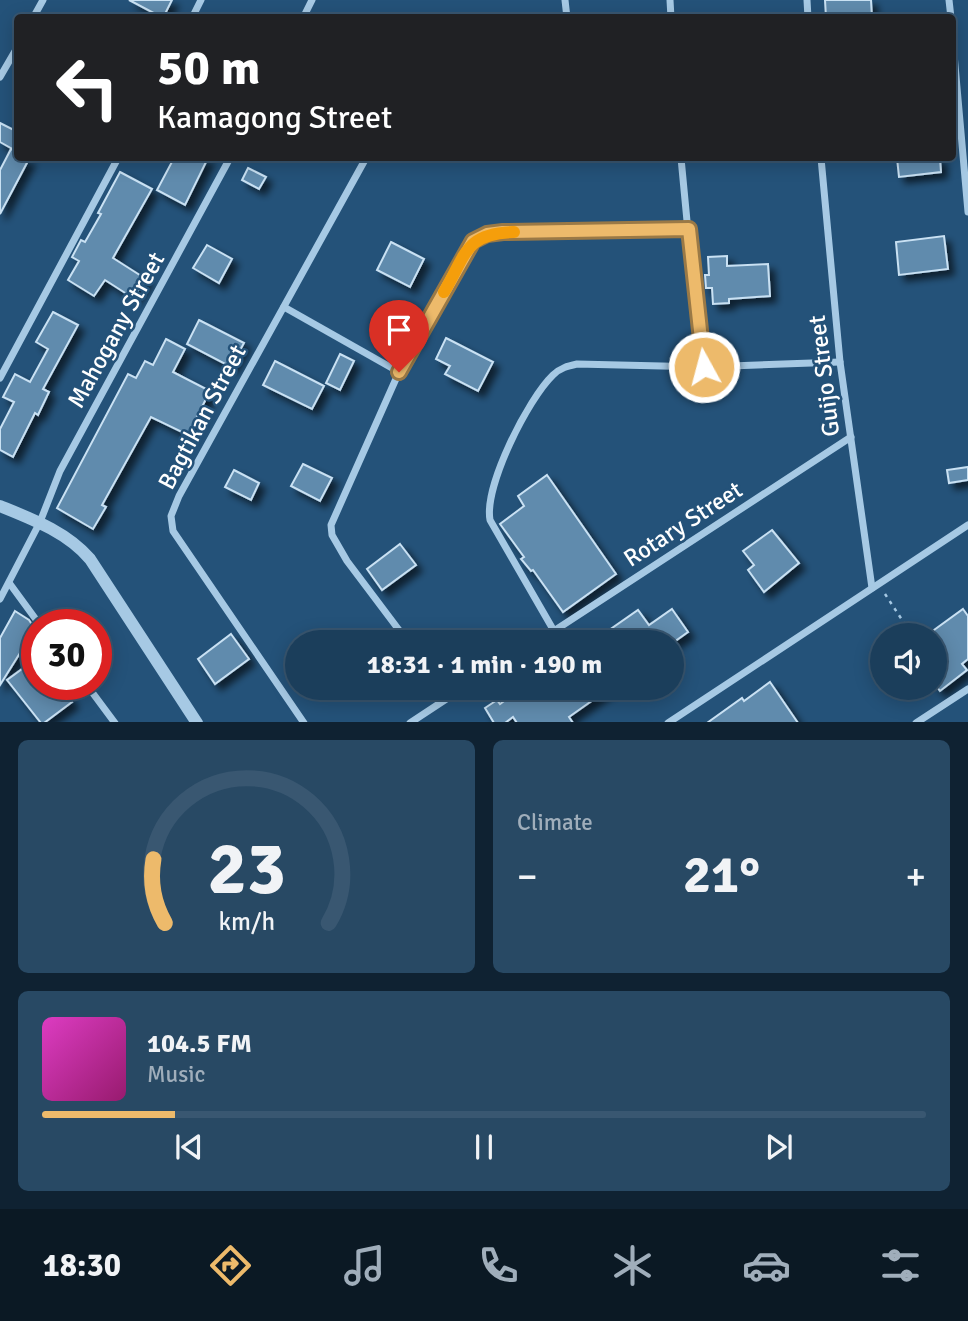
<!DOCTYPE html>
<meta charset="utf-8">
<style>
:root{--surface:#1b3e5b;--page:#284964;--text:#f1f3f6;--muted:#a0aebb;--line:#395771;--accent:#edba6b}
body{margin:0;font-family:Signika,sans-serif;background:var(--page);color:var(--text);height:100vh;display:flex;flex-direction:column;font-size:26px;white-space:nowrap}
*{box-sizing:border-box;margin:0}
p{font-size:23px;color:var(--muted)}
.icon{flex:none;width:38px;height:38px;fill:none;stroke:currentColor;stroke-width:2;stroke-linecap:round;stroke-linejoin:round}
.map{position:relative;height:722px;overflow:hidden}
.drawer{display:flex;flex-direction:column;gap:18px;padding:18px;background:#0f2232;flex:1}
.drawer>*{flex:none}
.top-card{position:absolute;left:14px;top:14px;width:942px;height:147px;border-radius:7px;box-shadow:0 4px 18px #0003,0 0 0 2px var(--line);background:#202124;color:#fff;overflow:hidden}
.controls{position:absolute;left:870px;top:623px;display:grid;gap:14px}
.controls a{display:grid;place-items:center;width:77px;height:77px;border-radius:50%;background:var(--surface);box-shadow:0 4px 18px #0003,0 0 0 2px var(--line);font-size:35px}
.speed{position:absolute;left:21px;top:609px;display:flex;gap:14px;font-size:35px;font-weight:700;text-align:center}
.speed>*{display:grid;place-content:center;width:91px;height:91px;border-radius:50%;background:var(--surface);box-shadow:0 4px 18px #0003,0 0 0 2px var(--line);line-height:1}
.speed .limit{border:10px solid #d22;background:#fff;color:#111}
.pin{position:absolute;display:grid;place-items:center;width:60px;height:60px;color:#fff;margin:-72px -30px;border-radius:50% 50% 50% 0;rotate:-45deg;box-shadow:0 0 7px #0007}
.pin .icon{rotate:45deg}
.me{position:absolute;width:77px;margin:-38px;rotate:353deg;stroke-linejoin:round;filter:drop-shadow(0 0 5px #0008)}
.turn{display:flex;align-items:center;gap:24px;height:147px;padding:0 28px;font-size:32px}
.turn .icon{width:91px;height:91px;stroke-width:2.5}
.turn b{display:block;font-size:49px;line-height:60px}
.big{font-size:52px;font-weight:700;line-height:1.1}
.drawer .widget{flex:1;display:flex;flex-direction:column;justify-content:center;gap:10px;min-width:0;padding:0 24px;border-radius:10px;background:var(--page)}
.drawer .dial{align-items:center;gap:0}
.dial svg{height:182px;overflow:visible;fill:none;stroke:var(--line);stroke-width:7;stroke-linecap:round;text-anchor:middle}
.dial text{fill:var(--text);stroke:none}
.song{display:flex;align-items:center;gap:21px}
.cover{width:84px;height:84px;border-radius:10px;background:linear-gradient(135deg,hsl(310 70% 55%),hsl(320 70% 35%))}
.played{height:7px;border-radius:4px;background:linear-gradient(90deg,var(--accent) 15%,var(--line) 15%)}
.keys{display:flex;justify-content:space-around;direction:ltr}
.heat{display:flex;justify-content:space-between;align-items:center;font-size:38px;direction:ltr}
.drawer .tiles{flex:1;display:grid;gap:18px;grid-template-columns:1fr 1fr}
.widget:last-child{grid-column:span 2}
.trip{position:absolute;left:285px;top:630px;width:399px;height:70px;border-radius:35px;background:var(--surface);box-shadow:0 4px 18px #0003,0 0 0 2px var(--line);font-weight:700;line-height:70px;text-align:center}
.tab-bar{display:flex;height:112px;justify-content:space-around;align-items:center;background:#0b1924;color:var(--muted)}
.tab-bar .icon{width:49px;height:49px}
.tab-bar .current{color:var(--accent)}
.tab-bar b{font-size:32px;color:var(--text)}
.map>svg:first-child{display:block}
.building{fill:#618bad;stroke:#c9e1f3;stroke-width:2;filter:url(#shadow)}
.lines{fill:none;stroke-linecap:round;stroke-linejoin:round}
.path{stroke:#a6c9e4;stroke-width:2.5;stroke-dasharray:3.5 5;stroke-linecap:butt}
.minor{stroke:#a6c9e4;stroke-width:7}
.tertiary{stroke:#a6c9e4;stroke-width:12}
.route-casing{stroke:#9a7946;stroke-width:18}
.route{stroke:#edba6b;stroke-width:12}
.slow{stroke:#f59e0b;stroke-width:12}
.labels{text-anchor:middle;dominant-baseline:central;stroke-width:5;stroke-linejoin:round;paint-order:stroke}
.street-label{font-size:24px;fill:#fff;stroke:#245279}
</style>
<div class="map">
<svg width="968" height="723" viewBox="0 0 968 723">
<defs>
<filter id="shadow"><feDropShadow dx="6" dy="6" stdDeviation="3.5" flood-color="#0009"/></filter>
</defs>
<rect width="100%" height="100%" fill="#245279"/>
<!-- building -->
<g class="building">
<path d="M129 0H172L163 18Z"/>
<path d="M825 0H871L872 18H826Z"/>
<path d="M0 123 18 132V152L0 142Z"/>
<path d="M11 149 18 153V158L29 159 0 214V170Z"/>
<path d="M174 158H208L185 205 157 190Z"/>
<path d="M897 158H940L941 172 899 177Z"/>
<path d="M248 168 266 177 259 189 242 180Z"/>
<path d="M120 172 152 189 113 258 146 279 133 298 105 280 94 296 68 280 79 261 72 257 81 240 85 242 101 214 98 213Z"/>
<path d="M944 236 948 269 899 275 896 242Z"/>
<path d="M391 242 424 259 410 287 377 270Z"/>
<path d="M207 245 232 259 219 283 193 268Z"/>
<path d="M727 256V266L768 264 770 296 729 299V303L713 304 712 288H706L705 275H709L708 257Z"/>
<path d="M53 312 78 325 43 389 49 392 38 415 35 413 13 457 0 450V429L14 402 3 397 15 374 30 382 48 349 36 342Z"/>
<path d="M199 320 244 343 231 367 187 344Z"/>
<path d="M446 338 493 362 478 391 445 374 450 366 436 359Z"/>
<path d="M166 339 185 349 173 372 210 391 188 435 151 417 102 505 106 507 93 529 57 508 128 374 136 378 145 361 153 365Z"/>
<path d="M340 354 354 361 340 390 326 383Z"/>
<path d="M275 361 324 386 312 409 263 385Z"/>
<path d="M303 464 332 478 320 501 291 486Z"/>
<path d="M968 467V480L949 483 947 470Z"/>
<path d="M234 470 259 483 251 500 225 487Z"/>
<path d="M547 475 616 574 563 612 533 570 531 571 521 559 524 557 500 524 524 506 518 496Z"/>
<path d="M772 530 799 563 764 592 748 570 754 565 743 551Z"/>
<path d="M400 544 416 565 382 590 367 569Z"/>
<path d="M672 609 688 632 674 642H592L638 610 649 625Z"/>
<path d="M963 609 968 616V659L962 664 967 670 940 691 934 684V630Z"/>
<path d="M15 611 29 620 35 629 0 685V638Z"/>
<path d="M231 634 249 659 215 684 198 659Z"/>
<path d="M37 658V684H58L72 702 44 723H41L7 680Z"/>
<path d="M770 682 798 723H707L742 698 744 701Z"/>
<path d="M541 688H610L569 717 573 723H517L513 717 505 723H494L485 708 497 700 500 704 520 689 526 698Z"/>
</g>
<g class="lines">
<!-- path -->
<path class="path" d="M885 594 912 635"/>
<!-- minor -->
<g class="minor">
<path d="M565 0 567 18"/>
<path d="M670 0 671 18"/>
<path d="M807 0 808 18"/>
<path d="M949 0 951 18"/>
<path d="M33 18 43 0"/>
<path d="M192 18 201 0"/>
<path d="M303 18 312 0"/>
<path d="M952 31 968 212"/>
<path d="M0 77 18 46"/>
<path d="M681 158 693 284 704 367"/>
<path d="M821 158 840 362 872 588"/>
<path d="M284 307 399 372"/>
<path d="M0 378 118 158"/>
<path d="M10 584 40 625"/>
<path d="M0 599 40 522 60 471 230 158"/>
<path d="M554 631 490 520C484 486 528 399 553 375 560 368 568 366 577 364L704 367 840 362"/>
<path d="M408 642 347 561 332 535 331 525 399 372 473 241 487 234 503 232 689 229"/>
<path d="M537 642 851 437"/>
<path d="M86 684 115 723"/>
<path d="M304 723 173 531 171 516 179 496 366 158"/>
<path d="M410 723 463 688"/>
<path d="M668 723 968 525"/>
<path d="M916 723 968 689"/>
</g>
<!-- tertiary -->
<path class="tertiary" d="M0 506C32 519 67 532 90 559L197 723"/>
</g>
<g class="lines">
<defs>
<path id="route" d="M399 372 473 241 487 234 503 232 689 229 704 367"/>
</defs>
<!-- route casing -->
<use href="#route" class="route-casing"/>
<!-- route -->
<use href="#route" class="route"/>
<!-- slow -->
<path class="slow" d="M444 292C466 255 465 233 514 232"/>
</g>
<g class="labels">
<!-- street labels -->
<g class="street-label">
<text transform="translate(116 330) rotate(-61)">Mahogany Street</text>
<text transform="translate(824 376) rotate(-97)">Guijo Street</text>
<text transform="translate(202 417) rotate(-62)">Bagtikan Street</text>
<text transform="translate(683 524) rotate(-33)">Rotary Street</text>
</g>
</g>
</svg>
<div class="controls">
<a><svg class="icon" aria-label="sound" viewBox="0 0 24 24"><path d="M4 9h4l5-4v14l-5-4H4zM17 9q2 3 0 6"/></svg></a>
</div>
<div class="speed"><div class="limit">30</div></div>
<div class="pin" style="left:399px;top:372px;background:#d93025"><svg class="icon" aria-label="arrive" viewBox="0 0 24 24"><path d="M6 21V4h12l-3 4 3 4H6"/></svg></div>
<svg class="me" style="left:704px;top:367px" viewBox="-20 -20 40 40"><circle r="17" fill="#edba6b" stroke="#fff" stroke-width="3"/><path d="M0-11L8 9 0 5-8 9z" fill="#fff"/></svg>
<div class="trip">18:31 · 1 min · 190 m</div>
<div class="top-card">
<div class="turn"><svg class="icon" aria-label="left" viewBox="0 0 24 24"><path d="M17 20v-9H6M10 6l-5 5 5 5"/></svg><div><b>50 m</b>Kamagong Street</div></div>
</div>
</div>
<section class="drawer">
<div class="tiles">
<div class="widget dial"><svg viewBox="0 0 100 80">
<path d="M14 69A42 42 0 1 1 86 69"/>
<path d="M14 69A42 42 0 0 1 9 41" stroke="#edba6b"/>
<text x="50" y="56" font-size="32" font-weight="700">23</text>
<text x="50" y="72" font-size="11">km/h</text>
</svg></div>
<div class="widget"><p>Climate</p>
<div class="heat"><a>−</a><b class="big">21°</b><a>+</a></div>
</div>
<div class="widget">
<div class="song"><i class="cover"></i><div><b>104.5 FM</b><p>Music</p></div></div>
<div class="played"></div>
<div class="keys"><svg class="icon" aria-label="previous" viewBox="0 0 24 24"><path d="M18 5L8 12l10 7zM5 5v14"/></svg><svg class="icon" aria-label="pause" viewBox="0 0 24 24"><path d="M8 5v14M16 5v14"/></svg><svg class="icon" aria-label="next" viewBox="0 0 24 24"><path d="M6 5l10 7-10 7zM19 5v14"/></svg></div>
</div>
</div>
</section>
<nav class="tab-bar">
<b>18:30</b>
<svg class="icon current" aria-label="directions" viewBox="0 0 24 24"><path d="M12 3l9 9-9 9-9-9zM9 14v-3h6M13 9l2 2-2 2"/></svg>
<svg class="icon" aria-label="music" viewBox="0 0 24 24"><path d="M9 18V5l10-2v13"/><circle cx="6" cy="18" r="3"/><circle cx="16" cy="16" r="3"/></svg>
<svg class="icon" aria-label="phone" viewBox="0 0 24 24"><path d="M5 4h4l2 5-3 2q2 4 5 5l2-3 5 2v4C11 20 4 13 5 4z"/></svg>
<svg class="icon" aria-label="climate" viewBox="0 0 24 24"><path d="M12 3v18M4 7l16 10M4 17L20 7"/></svg>
<svg class="icon" aria-label="car" viewBox="0 0 24 24"><path d="M5 17H2v-5l4-1 3-4h7l3 4 3 1v5h-3M9 17h6M6 11h13"/><circle cx="7" cy="17" r="2"/><circle cx="17" cy="17" r="2"/></svg>
<svg class="icon" aria-label="filters" viewBox="0 0 24 24"><path d="M4 7h16M4 17h16"/><circle cx="9" cy="7" r="2"/><circle cx="15" cy="17" r="2"/></svg>
</nav>
